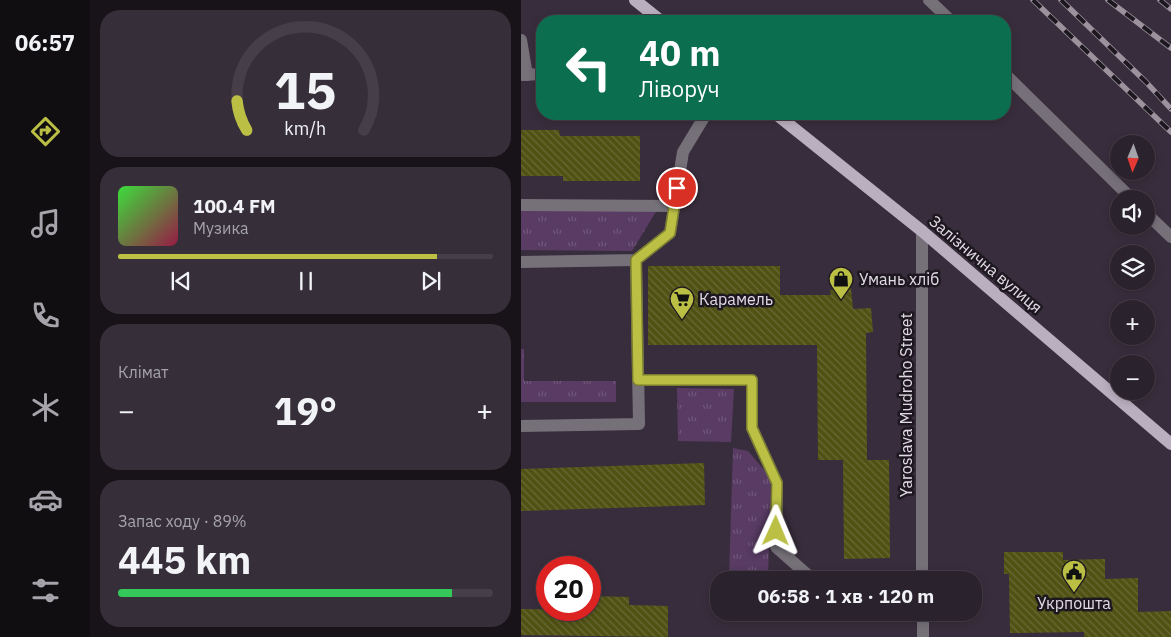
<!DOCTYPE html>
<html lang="uk">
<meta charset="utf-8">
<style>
:root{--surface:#2a222d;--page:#362f39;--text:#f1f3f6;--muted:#a5a4aa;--line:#463f49;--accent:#bbc045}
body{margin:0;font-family:"IBM Plex Sans",sans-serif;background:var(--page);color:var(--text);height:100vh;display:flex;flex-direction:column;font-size:19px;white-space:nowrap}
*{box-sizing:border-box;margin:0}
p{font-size:16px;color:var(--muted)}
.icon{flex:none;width:28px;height:28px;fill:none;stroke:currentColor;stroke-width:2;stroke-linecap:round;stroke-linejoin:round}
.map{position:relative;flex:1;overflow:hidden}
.drawer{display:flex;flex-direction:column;gap:10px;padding:10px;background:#171319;width:431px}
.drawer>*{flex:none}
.top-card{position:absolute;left:15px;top:15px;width:475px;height:105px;border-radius:20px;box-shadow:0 2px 8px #0003,0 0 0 1px var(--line);background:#0b6e4f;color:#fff;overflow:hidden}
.needle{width:32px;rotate:182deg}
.controls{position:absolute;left:589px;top:135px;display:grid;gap:10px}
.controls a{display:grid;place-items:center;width:45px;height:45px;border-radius:50%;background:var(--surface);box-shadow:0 2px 8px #0003,0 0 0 1px var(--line);font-size:25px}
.speed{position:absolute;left:15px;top:556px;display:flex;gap:10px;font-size:25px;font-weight:700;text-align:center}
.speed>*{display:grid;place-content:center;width:65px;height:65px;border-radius:50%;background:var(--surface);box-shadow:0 2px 8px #0003,0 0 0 1px var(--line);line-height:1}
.speed .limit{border:8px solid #d22;background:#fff;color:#111}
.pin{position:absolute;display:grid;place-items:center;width:42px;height:42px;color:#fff;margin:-21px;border:2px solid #fff;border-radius:50%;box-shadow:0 1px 5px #0007}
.me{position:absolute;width:55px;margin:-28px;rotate:1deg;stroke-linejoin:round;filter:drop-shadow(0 0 4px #0008)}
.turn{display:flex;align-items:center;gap:18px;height:105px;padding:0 20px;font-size:22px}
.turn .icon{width:65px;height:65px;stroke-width:2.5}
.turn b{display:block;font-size:35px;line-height:42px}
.big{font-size:38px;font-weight:700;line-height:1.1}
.drawer .card{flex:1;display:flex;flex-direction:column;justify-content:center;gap:8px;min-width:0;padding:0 18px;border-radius:20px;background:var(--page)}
.drawer .dial{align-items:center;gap:0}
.dial svg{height:130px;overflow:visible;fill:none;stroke:var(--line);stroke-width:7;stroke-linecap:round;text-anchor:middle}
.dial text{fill:var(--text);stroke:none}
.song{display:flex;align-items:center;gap:15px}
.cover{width:60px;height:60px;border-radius:8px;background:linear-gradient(135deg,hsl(120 70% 55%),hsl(340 70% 35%))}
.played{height:5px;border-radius:2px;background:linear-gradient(90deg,var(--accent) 85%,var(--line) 85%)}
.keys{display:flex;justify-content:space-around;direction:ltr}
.heat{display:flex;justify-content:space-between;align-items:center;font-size:28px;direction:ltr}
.charge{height:8px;border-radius:4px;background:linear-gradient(90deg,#34c759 89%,var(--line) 0)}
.trip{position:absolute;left:189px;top:571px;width:272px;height:50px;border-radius:20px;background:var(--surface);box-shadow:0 2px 8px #0003,0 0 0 1px var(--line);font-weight:700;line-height:50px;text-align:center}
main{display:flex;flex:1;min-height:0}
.tab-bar{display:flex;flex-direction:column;width:90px;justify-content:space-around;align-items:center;background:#110e12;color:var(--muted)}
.tab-bar .icon{width:35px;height:35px}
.tab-bar .active{color:var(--accent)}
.tab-bar b{font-size:22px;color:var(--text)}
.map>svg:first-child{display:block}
.grass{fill:url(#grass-tufts)}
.building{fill:url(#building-back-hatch)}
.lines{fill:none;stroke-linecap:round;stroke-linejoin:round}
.minor{stroke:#767179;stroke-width:12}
.major{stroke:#baafbf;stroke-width:12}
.rail-casing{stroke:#9b929e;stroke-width:5.5}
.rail{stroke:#1d181f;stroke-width:4;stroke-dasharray:11;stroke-linecap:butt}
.route-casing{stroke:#7a7d2d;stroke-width:12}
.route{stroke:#bbc045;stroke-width:9}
.labels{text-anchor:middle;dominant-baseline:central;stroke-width:5;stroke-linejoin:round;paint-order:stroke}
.street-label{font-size:16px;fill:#e2dbe5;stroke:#1d181f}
.poi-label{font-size:16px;fill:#e2dbe5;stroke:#1d181f;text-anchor:start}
</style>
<main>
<nav class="tab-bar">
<b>06:57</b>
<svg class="icon active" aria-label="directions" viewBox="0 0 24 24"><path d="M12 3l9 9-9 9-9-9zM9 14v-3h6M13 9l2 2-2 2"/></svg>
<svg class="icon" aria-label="music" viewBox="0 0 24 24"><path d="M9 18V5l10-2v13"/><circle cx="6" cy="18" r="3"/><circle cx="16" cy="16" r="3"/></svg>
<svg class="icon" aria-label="phone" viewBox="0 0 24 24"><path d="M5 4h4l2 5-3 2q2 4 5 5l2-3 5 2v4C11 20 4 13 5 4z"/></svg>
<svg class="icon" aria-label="climate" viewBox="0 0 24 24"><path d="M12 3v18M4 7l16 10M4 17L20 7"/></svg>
<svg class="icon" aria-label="car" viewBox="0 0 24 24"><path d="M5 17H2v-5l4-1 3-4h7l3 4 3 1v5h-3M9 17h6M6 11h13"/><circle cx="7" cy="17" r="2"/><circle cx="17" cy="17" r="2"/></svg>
<svg class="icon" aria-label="filters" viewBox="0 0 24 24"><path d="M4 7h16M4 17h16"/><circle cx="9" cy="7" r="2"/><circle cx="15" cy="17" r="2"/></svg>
</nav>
<section class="drawer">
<div class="card dial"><svg viewBox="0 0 100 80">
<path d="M14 69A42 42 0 1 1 86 69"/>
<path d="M14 69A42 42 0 0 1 8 51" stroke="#bbc045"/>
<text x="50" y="56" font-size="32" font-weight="700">15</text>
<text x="50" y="72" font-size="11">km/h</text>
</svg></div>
<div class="card">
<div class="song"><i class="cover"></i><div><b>100.4 FM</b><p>Музика</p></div></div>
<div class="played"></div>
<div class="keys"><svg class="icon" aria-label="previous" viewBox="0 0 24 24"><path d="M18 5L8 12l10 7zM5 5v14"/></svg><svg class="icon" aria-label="pause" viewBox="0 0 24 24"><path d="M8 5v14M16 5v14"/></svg><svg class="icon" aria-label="next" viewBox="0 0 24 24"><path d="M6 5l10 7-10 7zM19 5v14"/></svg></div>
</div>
<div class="card"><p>Клімат</p>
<div class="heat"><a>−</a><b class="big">19°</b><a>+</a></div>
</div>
<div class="card"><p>Запас ходу · 89%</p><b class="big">445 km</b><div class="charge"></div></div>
</section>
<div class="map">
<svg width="650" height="637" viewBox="0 0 650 637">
<defs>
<pattern id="grass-tufts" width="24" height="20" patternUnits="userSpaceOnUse" patternTransform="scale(1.25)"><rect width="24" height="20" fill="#593b64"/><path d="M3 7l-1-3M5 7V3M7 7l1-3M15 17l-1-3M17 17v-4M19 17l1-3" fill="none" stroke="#71577a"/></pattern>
<pattern id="building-back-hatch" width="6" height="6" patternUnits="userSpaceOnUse" patternTransform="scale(1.25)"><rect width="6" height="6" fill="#505214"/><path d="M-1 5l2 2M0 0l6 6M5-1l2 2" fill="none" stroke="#696a36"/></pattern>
</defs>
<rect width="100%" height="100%" fill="#382d3c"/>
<!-- grass -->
<g class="grass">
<path d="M0 209 136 210 111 251 0 250Z"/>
<path d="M0 349H3V381H95V402H0Z"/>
<path d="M156 388 213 389 210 442 157 441Z"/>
<path d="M212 448 227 451 250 478 247 578H208Z"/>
</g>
<!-- building -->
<g class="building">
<path d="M0 130H38L39 136H119V181H42V176H0Z"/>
<path d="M127 266H259V295H310L309 290 330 288 332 309 350 308 352 332 345 333 346 460H368L369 558 323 559 322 460H297L296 345H127Z"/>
<path d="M183 463 184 505 0 511V469Z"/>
<path d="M483 552H542V560L584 559V579L617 578V612L650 611V637H563V632L489 633 488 574H483Z"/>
<path d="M70 596 108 597V605L147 606V637L0 635V609L69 610Z"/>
</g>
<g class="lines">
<!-- minor -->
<g class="minor">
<path d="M408 0 430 21"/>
<path d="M0 40 6 75"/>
<path d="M484 74 611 199"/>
<path d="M0 75 21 74"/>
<path d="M0 205 153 206"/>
<path d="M625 213 650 237"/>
<path d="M401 231V580"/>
<path d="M0 262 115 260 149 233 162 152 185 114"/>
<path d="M117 380H231V428L256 483 255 547 289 577H401"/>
<path d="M0 426 118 424 115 260"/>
<path d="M402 612V637"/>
</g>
<!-- major -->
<g class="major">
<path d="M114 0 140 21"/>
<path d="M255 114 401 231 650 444"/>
</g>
<defs>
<g id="rail">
<path d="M512 0 650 132"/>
<path d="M540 0 625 82 650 109"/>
<path d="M587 0 650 48"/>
<path d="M639 0 650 9"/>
</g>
</defs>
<!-- rail casing -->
<use href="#rail" class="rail-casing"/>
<!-- rail -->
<use href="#rail" class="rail"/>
</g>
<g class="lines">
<defs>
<path id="route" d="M156 188 149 233 115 260 117 380H231V428L256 483 255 531"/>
</defs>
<!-- route casing -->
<use href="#route" class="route-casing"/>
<!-- route -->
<use href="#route" class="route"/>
</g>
<!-- icons -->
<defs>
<symbol id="shop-pin" viewBox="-11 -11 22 30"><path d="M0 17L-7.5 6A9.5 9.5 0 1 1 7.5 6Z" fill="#bbc045" stroke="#1d181f"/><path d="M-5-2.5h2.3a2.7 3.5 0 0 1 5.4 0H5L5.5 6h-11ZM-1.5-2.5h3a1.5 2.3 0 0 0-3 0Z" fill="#111"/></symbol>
<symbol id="supermarket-pin" viewBox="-11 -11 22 30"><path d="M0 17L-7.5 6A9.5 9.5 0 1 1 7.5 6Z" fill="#bbc045" stroke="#1d181f"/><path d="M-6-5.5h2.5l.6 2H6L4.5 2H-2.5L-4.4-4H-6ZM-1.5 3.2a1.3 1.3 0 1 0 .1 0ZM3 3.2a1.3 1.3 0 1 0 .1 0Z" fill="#111"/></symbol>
<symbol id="civic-pin" viewBox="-11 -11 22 30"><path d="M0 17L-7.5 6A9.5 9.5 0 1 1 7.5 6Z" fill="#bbc045" stroke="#1d181f"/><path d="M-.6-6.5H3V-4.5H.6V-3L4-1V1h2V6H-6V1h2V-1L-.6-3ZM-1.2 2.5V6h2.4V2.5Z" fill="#111"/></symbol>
</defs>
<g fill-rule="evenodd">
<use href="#shop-pin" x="306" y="265" width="28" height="38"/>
<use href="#supermarket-pin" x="147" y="285" width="28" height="38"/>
<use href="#civic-pin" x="539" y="558" width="28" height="38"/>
</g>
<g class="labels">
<!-- street labels -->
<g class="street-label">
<text transform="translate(465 264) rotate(40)">Залізнична вулиця</text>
<text transform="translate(385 405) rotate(-90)">Yaroslava Mudroho Street</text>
</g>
<!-- poi labels -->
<g class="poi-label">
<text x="338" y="279">Умань хліб</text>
<text x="178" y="299">Карамель</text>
<text x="553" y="603" text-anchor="middle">Укрпошта</text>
</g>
</g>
</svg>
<div class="controls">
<a><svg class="needle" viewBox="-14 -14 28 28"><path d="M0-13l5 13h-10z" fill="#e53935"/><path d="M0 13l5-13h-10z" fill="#a5a4aa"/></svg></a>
<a><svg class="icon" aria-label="sound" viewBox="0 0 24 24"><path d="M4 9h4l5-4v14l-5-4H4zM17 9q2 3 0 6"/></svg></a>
<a><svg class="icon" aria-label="layers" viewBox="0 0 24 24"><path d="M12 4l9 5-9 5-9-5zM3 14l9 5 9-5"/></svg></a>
<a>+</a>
<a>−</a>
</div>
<div class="speed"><div class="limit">20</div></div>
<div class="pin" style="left:156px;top:188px;background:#d93025"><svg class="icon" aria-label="arrive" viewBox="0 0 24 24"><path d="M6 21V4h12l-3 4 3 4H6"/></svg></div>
<svg class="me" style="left:255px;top:531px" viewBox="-20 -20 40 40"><path d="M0-17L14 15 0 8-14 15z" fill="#bbc045" stroke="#fff" stroke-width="4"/></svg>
<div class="trip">06:58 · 1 хв · 120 m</div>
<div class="top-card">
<div class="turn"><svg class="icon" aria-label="left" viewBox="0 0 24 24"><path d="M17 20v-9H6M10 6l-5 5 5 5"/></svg><div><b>40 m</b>Ліворуч</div></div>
</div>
</div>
</main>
